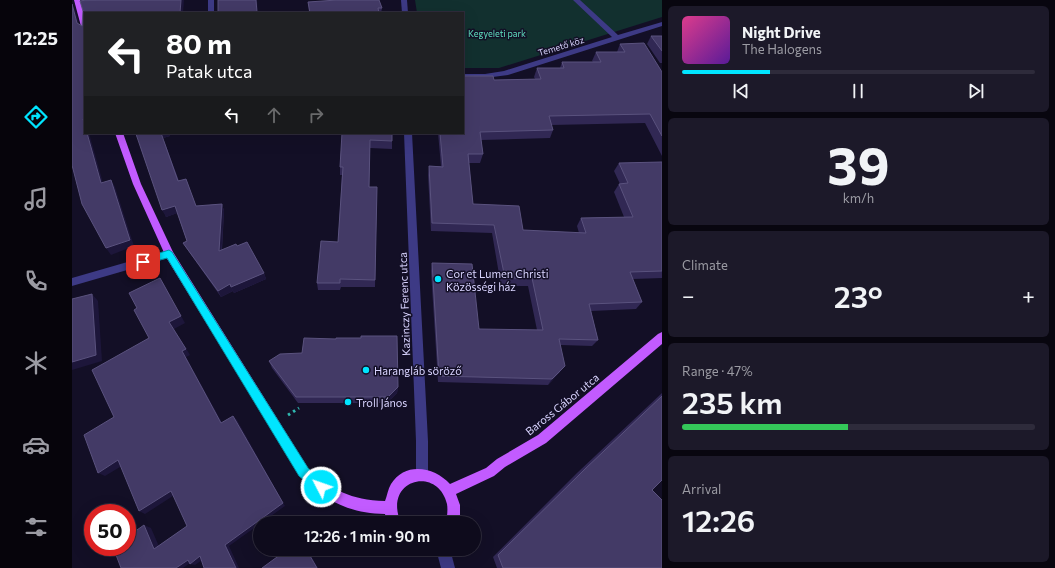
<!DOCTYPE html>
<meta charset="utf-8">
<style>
:root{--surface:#0e0b1c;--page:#1c1929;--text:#f1f3f6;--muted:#9b9ba3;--line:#2e2b3b;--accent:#00e5ff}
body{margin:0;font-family:Commissioner,sans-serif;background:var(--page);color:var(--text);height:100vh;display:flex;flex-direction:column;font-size:15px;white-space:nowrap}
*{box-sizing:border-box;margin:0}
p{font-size:13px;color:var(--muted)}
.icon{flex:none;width:22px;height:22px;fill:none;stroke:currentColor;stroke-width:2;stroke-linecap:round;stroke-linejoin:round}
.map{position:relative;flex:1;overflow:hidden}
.side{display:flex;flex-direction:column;gap:6px;padding:6px;background:#08060f;width:393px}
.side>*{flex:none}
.banner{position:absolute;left:12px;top:12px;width:380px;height:122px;border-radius:0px;box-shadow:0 4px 16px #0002,0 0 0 1px var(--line);background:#202124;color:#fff;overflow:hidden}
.speed{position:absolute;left:12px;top:504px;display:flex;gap:8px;font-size:20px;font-weight:700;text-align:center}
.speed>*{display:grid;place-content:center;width:52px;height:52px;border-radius:50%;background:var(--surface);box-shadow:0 4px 16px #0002,0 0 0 1px var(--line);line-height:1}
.speed .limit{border:6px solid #d22;background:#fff;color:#111}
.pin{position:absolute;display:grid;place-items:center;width:34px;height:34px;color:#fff;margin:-17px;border-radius:8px;box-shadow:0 2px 6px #0006}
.me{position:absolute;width:44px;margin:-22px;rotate:311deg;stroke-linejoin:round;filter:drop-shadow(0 0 3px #0008)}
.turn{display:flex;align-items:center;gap:14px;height:84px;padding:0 16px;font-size:18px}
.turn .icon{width:52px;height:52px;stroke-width:2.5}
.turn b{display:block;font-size:28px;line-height:34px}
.lanes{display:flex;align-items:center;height:38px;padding:0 16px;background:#0003;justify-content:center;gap:20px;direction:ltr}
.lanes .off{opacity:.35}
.big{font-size:30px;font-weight:600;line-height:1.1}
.side .widget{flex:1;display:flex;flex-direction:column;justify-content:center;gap:6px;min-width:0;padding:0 14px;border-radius:6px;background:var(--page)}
.side .dial{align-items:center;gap:0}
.dial b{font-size:52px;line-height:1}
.song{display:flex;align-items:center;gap:12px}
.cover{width:48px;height:48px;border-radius:6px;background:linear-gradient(135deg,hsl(330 70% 55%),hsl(270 70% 35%))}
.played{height:4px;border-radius:2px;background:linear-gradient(90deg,var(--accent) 25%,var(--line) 25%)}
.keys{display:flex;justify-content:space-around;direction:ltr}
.heat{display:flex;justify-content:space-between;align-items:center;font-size:22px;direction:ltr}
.charge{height:6px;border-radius:3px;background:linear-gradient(90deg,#34c759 47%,var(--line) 0)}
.trip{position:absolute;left:181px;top:516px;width:228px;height:40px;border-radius:20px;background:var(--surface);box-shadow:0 4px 16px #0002,0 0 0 1px var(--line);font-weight:600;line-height:40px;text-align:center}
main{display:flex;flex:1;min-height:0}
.dock{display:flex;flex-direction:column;width:72px;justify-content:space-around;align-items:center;background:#06040b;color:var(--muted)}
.dock .icon{width:28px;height:28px}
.dock .current{color:var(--accent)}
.dock b{font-size:18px;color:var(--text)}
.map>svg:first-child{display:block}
.green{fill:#12302f}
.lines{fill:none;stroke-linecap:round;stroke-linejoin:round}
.path{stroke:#2fb8b0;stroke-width:3;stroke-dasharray:2.5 3.5;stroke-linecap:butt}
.minor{fill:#3d3a85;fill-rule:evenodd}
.major{fill:#c25bff;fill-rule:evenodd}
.wall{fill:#312854}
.shaded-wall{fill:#1d163a}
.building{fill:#433a66;stroke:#5a527e}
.route{fill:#00e5ff;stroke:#0095a6}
.poi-dot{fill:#00e5ff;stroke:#130f26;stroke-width:1.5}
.labels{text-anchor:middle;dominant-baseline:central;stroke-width:3;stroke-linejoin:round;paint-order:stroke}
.far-park-label{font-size:9px;fill:#5fe0c0;stroke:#130f26}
.far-street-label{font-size:9px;fill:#d9d4ff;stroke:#130f26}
.poi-label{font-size:11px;fill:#d9d4ff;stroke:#130f26;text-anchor:start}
.street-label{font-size:11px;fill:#d9d4ff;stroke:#130f26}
</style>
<main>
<nav class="dock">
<b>12:25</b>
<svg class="icon current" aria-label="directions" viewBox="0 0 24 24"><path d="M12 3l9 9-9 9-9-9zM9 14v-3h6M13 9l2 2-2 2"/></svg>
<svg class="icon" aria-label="music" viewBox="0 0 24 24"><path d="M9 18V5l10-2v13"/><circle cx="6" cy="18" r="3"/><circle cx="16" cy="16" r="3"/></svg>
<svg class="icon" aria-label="phone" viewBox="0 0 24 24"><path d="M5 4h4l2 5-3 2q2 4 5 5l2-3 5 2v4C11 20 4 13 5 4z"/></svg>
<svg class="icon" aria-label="climate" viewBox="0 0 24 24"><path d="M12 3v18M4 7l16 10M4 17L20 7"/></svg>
<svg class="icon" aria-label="car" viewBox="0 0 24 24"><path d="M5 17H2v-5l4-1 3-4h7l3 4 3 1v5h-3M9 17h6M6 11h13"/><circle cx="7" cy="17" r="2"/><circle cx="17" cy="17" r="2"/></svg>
<svg class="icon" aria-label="filters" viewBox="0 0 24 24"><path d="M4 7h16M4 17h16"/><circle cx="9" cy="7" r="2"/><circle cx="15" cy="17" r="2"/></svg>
</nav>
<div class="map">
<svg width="590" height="568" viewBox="0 0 590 568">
<rect width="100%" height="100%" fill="#130f26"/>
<!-- green -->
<path class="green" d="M343 0H590V17L427 68H391V13H345Z"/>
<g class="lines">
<!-- path -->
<path class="path" d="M216 415 227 408"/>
<!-- minor -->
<g class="minor">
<rect x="136" y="0" width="6" height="13"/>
<path d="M329 0H335L336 13H330Z"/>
<path d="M501 0H508L546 35 590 22V26L436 75 413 78H391V74H413L432 71 540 37Z"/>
<path d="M332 133H340L356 441V474L354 478 350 480 346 478 344 474V441Z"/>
<path d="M97 250 100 251 102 254 100 257 0 286V278Z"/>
<path d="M364 549H378L383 568H369Z"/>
</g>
<!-- major -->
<g class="major">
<path d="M2 0H8L13 18V32L10 30Z"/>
<path d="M43 133H51L69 184 101 252 236 468C261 490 278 500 313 501 315 496 316 489 319 484 333 461 363 467 378 484L414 468 425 459 466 435 586 334 590 332V344L474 443 433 467 422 476 384 494 388 505V523H374C375 517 376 510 375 504 366 465 310 479 329 523H315L313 514C276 513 254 501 228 476L94 257 61 184Z"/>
</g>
</g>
<!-- wall -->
<g class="wall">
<path d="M236 2 310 8 309 13H237Z"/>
<path d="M579 36H590V63H588L575 44Z"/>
<path d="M548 44 590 72V156L573 123 479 125 481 130 478 138 409 140 411 154 408 163H397L401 204 451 230 507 233 505 226 509 218 552 217 542 192 547 184H548L542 171 547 163 590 162V278L561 279 570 302 564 309 519 311 526 340 520 346 489 345 488 372 476 385 366 382 359 271 360 263 407 329 465 330 456 286H429L420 233 359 231 356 175 357 166H369L366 133H391L422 80 463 79 462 77 465 68H488L490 62H521L520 61 524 52H545Z"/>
<path d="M63 133H97L98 136 91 138 107 181 114 179 124 206 150 204 152 211 150 250 165 246 192 273 194 279 162 293 161 291 149 297 115 249 111 243 115 241 105 213 94 217 67 141Z"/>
<path d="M242 133H320V149L298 148 297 187H305L303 287H269L268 290H246L245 283 266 242 270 175H268V167L270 133Z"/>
<path d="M197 361 326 387 325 393 315 403H226L200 368Z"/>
<path d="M590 393V480L580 490 590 568H425L421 557 505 473Z"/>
</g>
<!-- shaded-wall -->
<g class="shaded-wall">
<path d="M109 0H112L111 13H108Z"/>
<path d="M184 0H185L186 13H185Z"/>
<path d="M0 4 3 10 9 30 5 23Z"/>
<path d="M15 133H17L33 190 29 183Z"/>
<path d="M89 133H97L98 136 91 138 110 188Z"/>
<path d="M39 180 43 187 62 246 39 255 34 248Z"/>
<path d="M150 204 152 211 149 257 147 251Z"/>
<path d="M103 206 106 213 94 217 90 210Z"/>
<path d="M192 273 194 279 162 293 159 287Z"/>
<path d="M88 278 113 323 102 329 118 355 114 357 153 428 149 423 110 351 97 322Z"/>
<path d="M158 284 161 291 149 297 146 291Z"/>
<path d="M20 294 26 301 30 361 0 370V362Z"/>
<path d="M493 366 488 372 476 385 480 379Z"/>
<path d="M326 387 325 393 315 403 316 397Z"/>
<path d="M161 416 165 420 213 506 189 523H188V524L157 546 167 568H164L153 545Z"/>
<path d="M46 460 53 464 33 476 26 473Z"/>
<path d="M99 491 104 494 73 514 67 511Z"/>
<path d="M72 525 79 528 89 551 82 549Z"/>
<path d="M234 549H235L246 568H245Z"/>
<path d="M128 556 133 558 123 565 118 564Z"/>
<path d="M116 560 121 561 111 568H104Z"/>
</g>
<!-- building -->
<g class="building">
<path d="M14 0H109L108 13H13V119H11L13 126V133H15L29 183 39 180 58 240 34 248 10 204 0 165V4L5 23 10 26 11 11 8 1Z"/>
<path d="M146 0H184L185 13H146Z"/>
<path d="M265 0H307L310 8H306L307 13H238L236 2Z"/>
<path d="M579 36H590V51Z"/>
<path d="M572 43 590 72V136L578 114 477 116 481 130 408 132 411 154H396L401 204 447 206 451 230 514 233 509 218 561 217 547 184 556 183 547 163 590 162V271L558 272 570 302 517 304 526 340 487 339 493 366 480 379 367 376 360 263 400 264 407 329 471 330 460 278H433L422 225 360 223 357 166 371 167 368 133H391V76H421L422 80 469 79 465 68H492L490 62H529L524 52H553L548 44Z"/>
<path d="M63 133H89L106 181 114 179 124 206 150 204 147 251 164 244 165 246 175 242 192 273 159 287 158 284 146 291 111 243 115 241 103 206 90 210 64 134H63Z"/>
<path d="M270 133H320V141L298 140 297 187H305L303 280 268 279V283H245L249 241 266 242 271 167H268Z"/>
<path d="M88 278 109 316 97 322 114 349 110 351 149 423 161 416 211 503 153 545 164 568H132L128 556 118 564 116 560 104 568H49L41 547H55V537L72 525 82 549 115 526 99 491 67 511 46 460 26 473 12 435 42 417 20 370 77 338 62 310 65 308 57 293Z"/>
<path d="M20 294 24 355 0 362V299Z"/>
<path d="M289 336H325L326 387 316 397H224L197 361 208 354 230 353 232 338 264 339V338H289Z"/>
<path d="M590 396V480L580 490 590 500V568H431L426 555 513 469Z"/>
<path d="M216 549H234L245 568H190Z"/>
</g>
<!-- route -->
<path class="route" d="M97 250 100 252 236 468 253 483 254 487 253 491 249 493 245 491 227 476 95 258 71 265 67 262 68 259Z"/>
<!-- markers -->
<g class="poi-dot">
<circle cx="366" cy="279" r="4"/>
<circle cx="294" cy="370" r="4"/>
<circle cx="276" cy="402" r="4"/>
</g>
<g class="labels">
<!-- far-park labels -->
<g class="far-park-label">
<text x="425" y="33">Kegyeleti park</text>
</g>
<!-- far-street labels -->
<g class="far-street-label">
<text transform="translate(489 46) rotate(-17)">Temető köz</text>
</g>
<!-- poi labels -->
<g class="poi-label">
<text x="374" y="273">Cor et Lumen Christi<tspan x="374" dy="13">Közösségi ház</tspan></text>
<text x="302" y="370">Harangláb söröző</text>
<text x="284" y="402">Troll János</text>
</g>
<!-- street labels -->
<g class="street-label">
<text transform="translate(332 304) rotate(-92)">Kazinczy Ferenc utca</text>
<text transform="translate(490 404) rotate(-39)">Baross Gábor utca</text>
</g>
</g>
</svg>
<div class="speed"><div class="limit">50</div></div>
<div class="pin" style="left:71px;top:262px;background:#d93025"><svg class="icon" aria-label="arrive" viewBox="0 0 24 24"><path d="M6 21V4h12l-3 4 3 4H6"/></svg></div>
<svg class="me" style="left:249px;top:487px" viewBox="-20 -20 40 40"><circle r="17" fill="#00e5ff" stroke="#fff" stroke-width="3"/><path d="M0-11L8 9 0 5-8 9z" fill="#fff"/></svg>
<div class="trip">12:26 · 1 min · 90 m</div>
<div class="banner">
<div class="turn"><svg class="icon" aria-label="left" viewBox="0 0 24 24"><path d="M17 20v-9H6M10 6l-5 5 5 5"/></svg><div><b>80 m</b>Patak utca</div></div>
<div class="lanes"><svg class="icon" aria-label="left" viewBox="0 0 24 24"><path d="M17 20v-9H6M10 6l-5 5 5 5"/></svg><svg class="icon off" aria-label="ahead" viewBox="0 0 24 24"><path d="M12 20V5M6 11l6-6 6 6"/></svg><svg class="icon off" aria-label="right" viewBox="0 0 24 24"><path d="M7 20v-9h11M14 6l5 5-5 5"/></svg></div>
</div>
</div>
<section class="side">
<div class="widget">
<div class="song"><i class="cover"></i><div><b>Night Drive</b><p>The Halogens</p></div></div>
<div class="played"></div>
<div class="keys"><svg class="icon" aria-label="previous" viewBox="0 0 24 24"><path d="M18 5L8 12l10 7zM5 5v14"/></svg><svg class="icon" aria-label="pause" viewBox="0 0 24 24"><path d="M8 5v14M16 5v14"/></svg><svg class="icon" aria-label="next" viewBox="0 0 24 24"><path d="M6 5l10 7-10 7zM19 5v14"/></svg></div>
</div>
<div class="widget dial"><b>39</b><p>km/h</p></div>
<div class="widget"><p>Climate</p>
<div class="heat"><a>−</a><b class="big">23°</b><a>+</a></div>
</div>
<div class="widget"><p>Range · 47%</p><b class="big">235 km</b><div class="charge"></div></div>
<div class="widget"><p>Arrival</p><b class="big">12:26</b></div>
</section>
</main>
